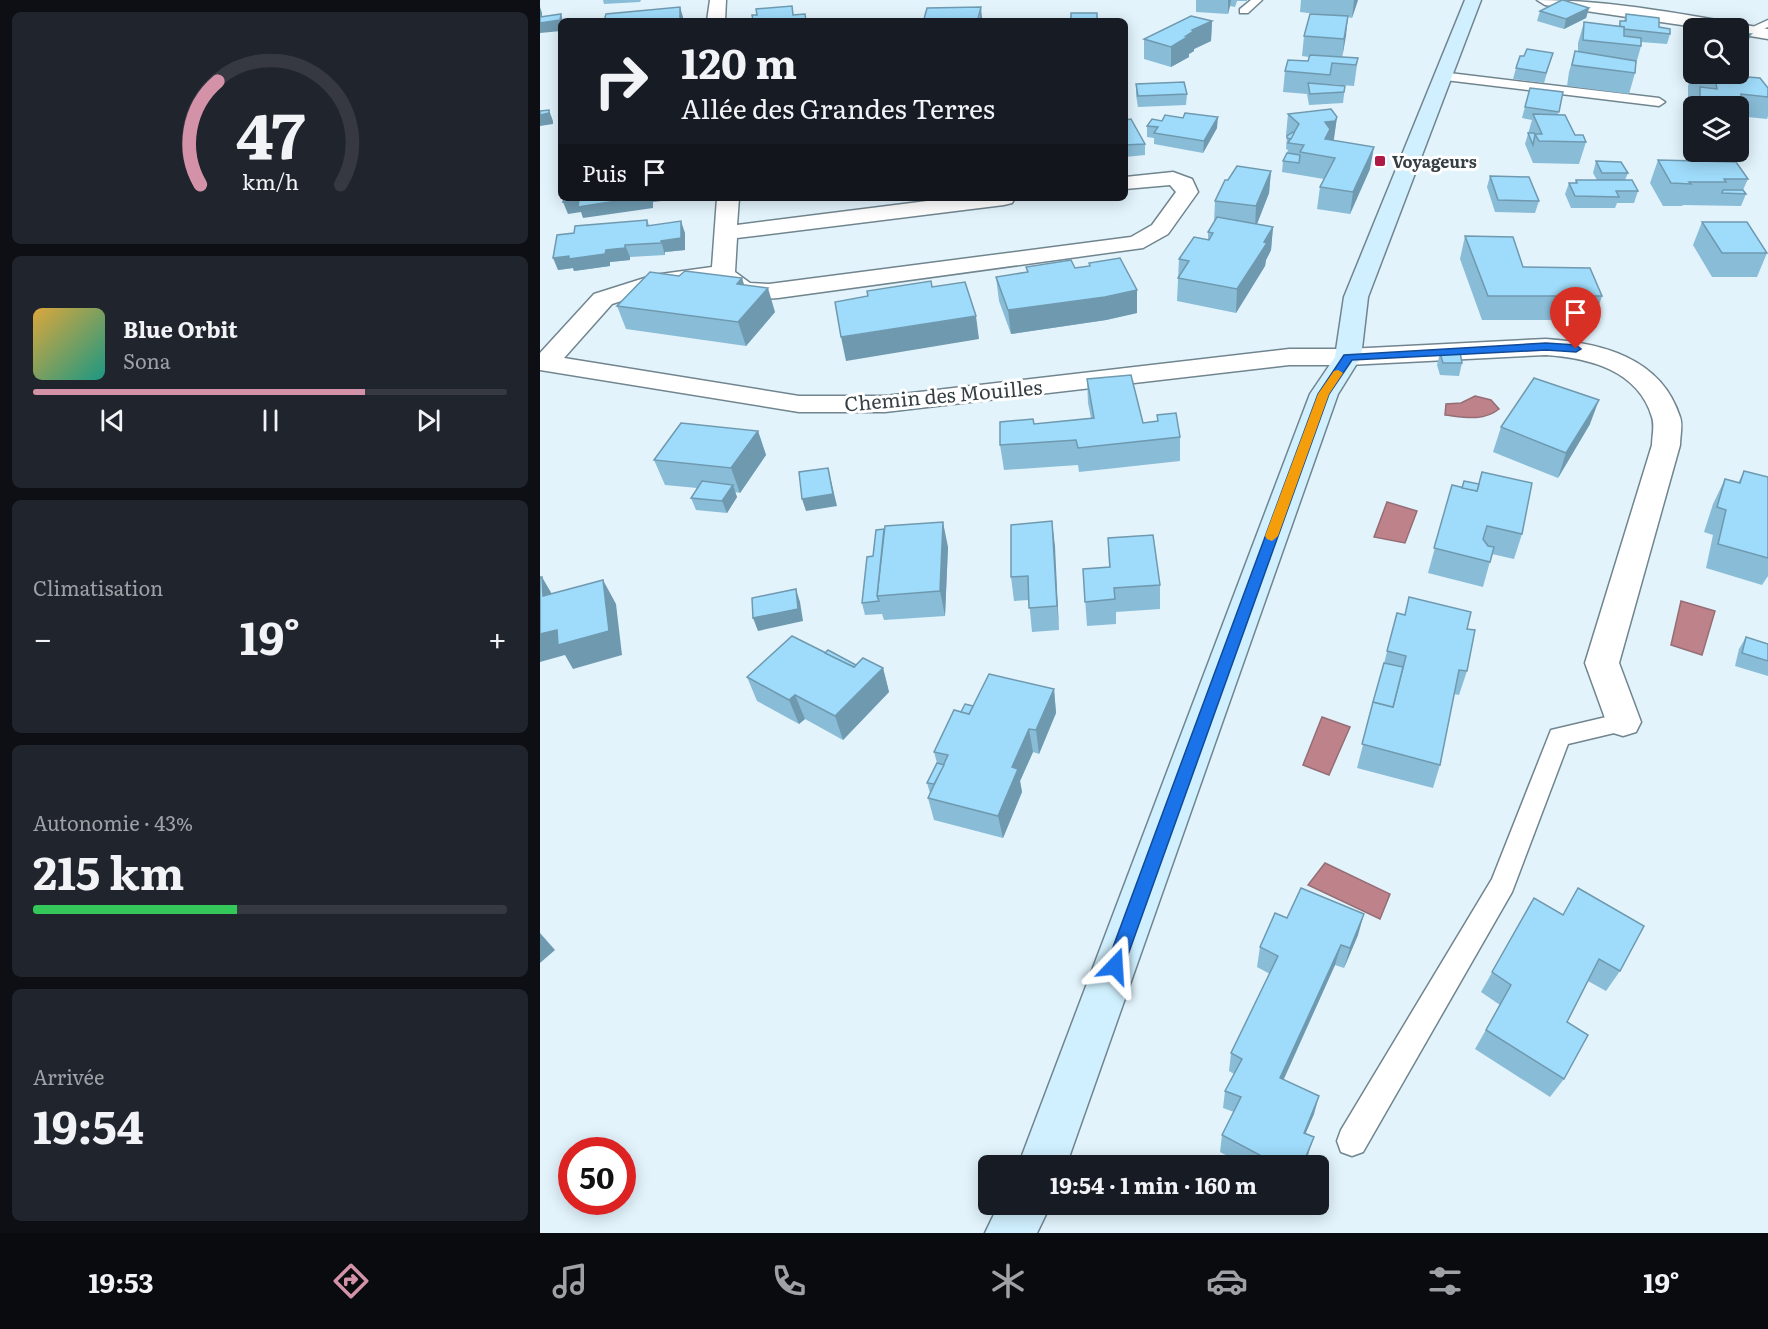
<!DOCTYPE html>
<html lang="fr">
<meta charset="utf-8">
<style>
:root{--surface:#171b24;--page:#20242c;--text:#f1f3f6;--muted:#9ea1a6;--line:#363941;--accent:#d392a7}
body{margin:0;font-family:Literata,serif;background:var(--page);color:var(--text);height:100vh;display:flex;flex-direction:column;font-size:22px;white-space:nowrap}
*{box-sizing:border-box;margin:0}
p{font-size:20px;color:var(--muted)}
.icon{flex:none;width:33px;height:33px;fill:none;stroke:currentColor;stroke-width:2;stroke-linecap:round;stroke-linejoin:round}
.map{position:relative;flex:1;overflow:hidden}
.side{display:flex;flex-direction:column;gap:12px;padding:12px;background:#0d0f14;width:540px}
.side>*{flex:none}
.banner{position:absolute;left:18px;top:18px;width:570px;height:183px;border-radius:9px;box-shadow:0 3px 15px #0003;background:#171b24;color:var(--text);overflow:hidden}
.controls{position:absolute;left:1143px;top:18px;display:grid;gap:12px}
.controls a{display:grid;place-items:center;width:66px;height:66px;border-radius:9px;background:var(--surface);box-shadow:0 3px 15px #0003;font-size:30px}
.speed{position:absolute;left:18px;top:1137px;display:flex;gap:12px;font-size:30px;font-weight:700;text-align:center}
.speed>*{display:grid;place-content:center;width:78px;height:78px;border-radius:50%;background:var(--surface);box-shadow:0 3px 15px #0003;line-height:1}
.speed .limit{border:9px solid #d22;background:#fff;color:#111}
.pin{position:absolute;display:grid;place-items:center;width:51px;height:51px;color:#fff;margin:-62px -26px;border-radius:50% 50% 50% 0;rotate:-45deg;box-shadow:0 0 6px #0007}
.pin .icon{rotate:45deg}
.me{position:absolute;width:66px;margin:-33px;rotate:20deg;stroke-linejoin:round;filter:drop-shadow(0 0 4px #0008)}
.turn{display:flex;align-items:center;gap:21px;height:126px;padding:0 24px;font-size:27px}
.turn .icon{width:78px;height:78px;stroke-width:2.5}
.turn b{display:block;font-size:42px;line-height:51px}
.then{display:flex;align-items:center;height:57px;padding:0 24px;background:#0003;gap:12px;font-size:22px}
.big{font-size:45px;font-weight:700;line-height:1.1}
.side .card{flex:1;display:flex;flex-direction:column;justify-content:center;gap:9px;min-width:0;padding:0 21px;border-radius:9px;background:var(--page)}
.side .dial{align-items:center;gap:0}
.dial svg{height:156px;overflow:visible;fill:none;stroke:var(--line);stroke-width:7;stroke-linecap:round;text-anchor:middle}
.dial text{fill:var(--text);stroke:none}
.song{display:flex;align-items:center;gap:18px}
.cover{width:72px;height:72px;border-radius:9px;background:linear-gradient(135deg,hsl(40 70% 55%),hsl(170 70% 35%))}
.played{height:6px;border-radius:3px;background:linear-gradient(90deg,var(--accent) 70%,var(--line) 70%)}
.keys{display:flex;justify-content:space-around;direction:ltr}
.heat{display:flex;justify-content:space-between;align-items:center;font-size:33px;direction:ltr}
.charge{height:9px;border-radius:4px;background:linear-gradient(90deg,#34c759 43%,var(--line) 0)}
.trip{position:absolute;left:438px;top:1155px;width:351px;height:60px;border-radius:9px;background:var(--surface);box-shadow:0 3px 15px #0003;font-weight:700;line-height:60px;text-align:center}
.menu{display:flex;height:96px;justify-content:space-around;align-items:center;background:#090b0e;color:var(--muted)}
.menu .icon{width:42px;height:42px}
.menu .active{color:var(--accent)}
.menu b{font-size:27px;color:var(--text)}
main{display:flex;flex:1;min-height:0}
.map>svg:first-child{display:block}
.water{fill:#be828a;stroke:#956e75;stroke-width:1.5}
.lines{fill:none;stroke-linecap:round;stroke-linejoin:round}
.lane-casing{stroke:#71858f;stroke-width:3}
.street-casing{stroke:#71858f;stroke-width:3}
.secondary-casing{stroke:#71858f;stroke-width:3}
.lane{fill:#fff;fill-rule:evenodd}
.street{fill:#fff;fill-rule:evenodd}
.secondary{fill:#d0f0ff;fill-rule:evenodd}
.wall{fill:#89bcd7}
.shaded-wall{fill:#6f99af}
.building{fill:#9fdbfa;stroke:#6f99af;stroke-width:1.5}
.route{fill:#1a73e8;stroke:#114b97;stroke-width:1.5}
.slow{fill:#f59e0b}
.poi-dot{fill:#ae1b47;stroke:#fff;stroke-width:2}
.labels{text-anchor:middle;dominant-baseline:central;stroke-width:6;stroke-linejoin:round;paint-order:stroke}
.far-poi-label{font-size:16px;font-weight:bold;fill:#363f43;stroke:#fff;text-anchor:start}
.street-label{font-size:20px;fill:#363f43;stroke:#fff}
</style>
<main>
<section class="side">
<div class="card dial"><svg viewBox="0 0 100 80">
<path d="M14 69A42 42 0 1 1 86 69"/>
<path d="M14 69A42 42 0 0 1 23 16" stroke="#d392a7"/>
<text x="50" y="56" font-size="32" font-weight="700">47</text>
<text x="50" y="72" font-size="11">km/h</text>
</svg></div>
<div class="card">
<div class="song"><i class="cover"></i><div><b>Blue Orbit</b><p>Sona</p></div></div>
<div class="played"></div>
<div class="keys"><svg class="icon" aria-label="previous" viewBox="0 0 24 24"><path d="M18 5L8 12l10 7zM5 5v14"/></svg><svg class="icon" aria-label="pause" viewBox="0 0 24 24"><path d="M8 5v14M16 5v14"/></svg><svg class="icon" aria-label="next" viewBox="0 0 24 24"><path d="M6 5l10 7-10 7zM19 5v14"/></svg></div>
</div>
<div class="card"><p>Climatisation</p>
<div class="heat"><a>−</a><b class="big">19°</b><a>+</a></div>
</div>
<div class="card"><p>Autonomie · 43%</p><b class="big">215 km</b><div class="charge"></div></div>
<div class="card"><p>Arrivée</p><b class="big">19:54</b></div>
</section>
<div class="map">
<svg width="1228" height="1233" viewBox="0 0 1228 1233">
<rect width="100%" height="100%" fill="#e2f3fc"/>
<!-- water -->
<g class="water">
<path d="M935 396 951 400 959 409C943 422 923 417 905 415L906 404 921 403Z"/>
<path d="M847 502 877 511 865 543 834 537Z"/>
<path d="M1141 601 1175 611 1162 655 1131 645Z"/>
<path d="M782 717 810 727 789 775 763 765Z"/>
<path d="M785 863 850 894 840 919 768 885Z"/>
</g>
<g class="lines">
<defs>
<g id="lane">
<path d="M711 0H722L708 13H700V9Z"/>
<path d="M1228 20V27L1210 34 1204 31Z"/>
<path d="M901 72 1119 98 1125 102 1119 106 897 79 895 76Z"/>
<path d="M1083 713 1091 715 1094 722 1091 729 1028 744 972 892 823 1152 812 1156 801 1152 797 1141 801 1130 952 879 1011 730Z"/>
</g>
<g id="street">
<path d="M170 0H186L185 21H167Z"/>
<path d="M997 0C1074 0 1152 16 1228 29V39L1198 34V28H1162L1005 5Z"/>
<path d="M633 172 652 179 658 192 628 234 603 248 238 298C215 300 193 299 177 281L118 289 72 304 24 358 259 396H345L749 349H808L1006 339C1061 343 1121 357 1140 417 1143 425 1140 436 1140 445L1079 663 1101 722 1096 732 1083 736 1070 732 1045 663 1112 445C1112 436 1115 426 1112 417 1098 370 1049 358 1006 355L808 365H749L345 412H259L0 370V353L54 294 114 275 172 267 177 198H199L197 225 411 198H475L472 203 464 205 197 238 195 272 210 283 229 284 591 237 612 225 636 192 630 185 585 189V177Z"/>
</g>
<g id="secondary">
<path d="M925 0H941L828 297 821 357 798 394 526 1166H478L770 394 795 357 804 297Z"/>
<path d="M459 1204H511L497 1233H445Z"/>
</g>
</defs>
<!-- lane casing -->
<use href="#lane" class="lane-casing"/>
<!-- street casing -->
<use href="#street" class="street-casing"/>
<!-- secondary casing -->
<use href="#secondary" class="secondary-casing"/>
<!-- lane -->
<use href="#lane" class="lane"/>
<!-- street -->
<use href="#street" class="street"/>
<!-- secondary -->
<use href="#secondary" class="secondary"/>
</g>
<!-- wall -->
<g class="wall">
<path d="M63 0H101L100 2 64 4Z"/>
<path d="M656 0H707V1H697L695 7 690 6 688 14 656 12Z"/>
<path d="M761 0H818L812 18 808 17 802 57 818 58 814 86 790 84V85L805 86 803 103 769 105 767 94 743 92 745 71 768 61 769 57 762 56 764 36 776 14 760 12Z"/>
<path d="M1049 8 1046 18 1024 29 997 21 1000 11Z"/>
<path d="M1086 14 1119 27 1130 34 1127 44 1101 42V46L1096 64 1095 73 1089 94 1027 86 1029 72 1035 51 1038 52V43L1044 22 1079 26 1080 21H1084Z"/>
<path d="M442 18 441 21H384V19Z"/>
<path d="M672 21 671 41 654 49V51L649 54V57L631 67 604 59V39Z"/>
<path d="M1013 53 1004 83 973 79 976 68 984 56Z"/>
<path d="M1154 69V74H1195L1196 76 1228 88V116L1227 119 1198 116V106H1154V120L1153 119 1152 109 1156 97H1148V86Z"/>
<path d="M596 84 647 94 646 105 598 107 596 95Z"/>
<path d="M990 88 1023 92 1018 114 1035 135 1046 142 1039 164 993 163 985 144 992 120 982 118Z"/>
<path d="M748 114 797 117 793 141 830 169 810 214 777 209 780 187 784 179 742 172 743 161 747 153 748 150 746 149 747 137 746 135Z"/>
<path d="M585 120 605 144V155L585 157Z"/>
<path d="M622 121 677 128 663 153 614 144V138L607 137V126Z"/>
<path d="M1118 160 1208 179 1203 190 1206 194 1201 206 1143 205 1142 206H1123L1110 183Z"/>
<path d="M1056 161 1088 173 1085 180 1098 191 1094 203H1077L1075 208H1031L1025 194 1029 183H1035L1036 180H1057L1053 173Z"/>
<path d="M731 171 729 193 717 224 733 227 731 250 726 260 725 266 696 313 637 301 639 259 668 240V232L674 223 675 201 688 180Z"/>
<path d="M950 176 999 201 995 213 955 212 947 187Z"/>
<path d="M227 198H244L227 199Z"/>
<path d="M107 220 109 225 145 233V250L125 252V255L90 257V260L70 262V266L34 271 33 268 18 270 34 233Z"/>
<path d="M1162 222 1227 253 1217 277H1172L1153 245Z"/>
<path d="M925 236 983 267 1062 296 1054 320H942L920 259Z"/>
<path d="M549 263 597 290V313L566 320 471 334 459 301 456 277 487 272 486 267 535 268 549 266Z"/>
<path d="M139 276 202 278 204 285 235 312 206 346 86 329 77 306Z"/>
<path d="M900 353 922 363 919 376 900 375 897 365Z"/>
<path d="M547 379 603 423 617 421V415L640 437V461L539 472 538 465 464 470 460 445 494 424 551 418 548 403Z"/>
<path d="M1050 424 1018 478 953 452 961 427Z"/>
<path d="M218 431 226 455 200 493 195 492 197 497 187 513 156 510 151 498 157 488 125 485 114 460Z"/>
<path d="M1204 471 1228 477V576L1222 585 1166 568 1173 535 1164 532 1173 504 1185 479 1198 483Z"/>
<path d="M942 472 982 534 974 559 952 554 943 587 888 573 912 485 922 488 939 484Z"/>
<path d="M512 521 519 630 492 632 489 600 474 601 471 577Z"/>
<path d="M568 538 620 585V609L576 612V624L547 626 543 569 569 567Z"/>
<path d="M408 547 405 616 344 620 342 614 325 615 322 603Z"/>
<path d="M857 613 927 629V671L919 695 914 694 900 765 893 788 817 768Z"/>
<path d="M1206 637 1228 644V676L1195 666 1199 649Z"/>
<path d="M285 653 316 665 343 668 349 692 303 740 265 719 259 724 217 701 207 677Z"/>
<path d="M514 689 516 713 499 754 493 752 480 781 482 792 463 838 394 820 388 798 390 793 387 783 397 763 394 752 421 712 433 706Z"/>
<path d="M994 898 1080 971 1066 991 1048 981 1027 1022 1024 1079 1010 1097 935 1049 960 1005 941 992Z"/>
<path d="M747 918 818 935 804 968 795 965 744 1079 774 1114 765 1133 769 1153 764 1166H706L680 1152 682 1135 694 1112 683 1108 685 1091 694 1074 689 1071 691 1053 730 974 717 967 720 947Z"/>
</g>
<!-- shaded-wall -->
<g class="shaded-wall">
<path d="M688 0H691L690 6 688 14Z"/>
<path d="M814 0H818L812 18Z"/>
<path d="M0 7 2 13V20L0 21Z"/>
<path d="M140 7 143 17V21H127Z"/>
<path d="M441 7 442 18 441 21H439Z"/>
<path d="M1049 8 1046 18 1024 29 1026 19Z"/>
<path d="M21 14 23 21H21V31L0 33V23Z"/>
<path d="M808 16 806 36 802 59 804 39Z"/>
<path d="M672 21 671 41 654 49V51L649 54V57L631 67V47L652 30Z"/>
<path d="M1211 34 1207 45 1198 50V46L1200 41Z"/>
<path d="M9 110 13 121V124L0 126V115Z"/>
<path d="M678 117 677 128 663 153 664 141Z"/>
<path d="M797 117 794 139 785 156V122Z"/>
<path d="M834 147 830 169 810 214 813 192Z"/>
<path d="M731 171 729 193 715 229 716 206Z"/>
<path d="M95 198H147L113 202V208L43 218 41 212 28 214 23 202 39 200Z"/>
<path d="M141 221 145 233V250L125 252V255L121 241Z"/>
<path d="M733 227 731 250 726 260 725 266 696 313 697 289Z"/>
<path d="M85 245 90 257V260L70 262V266L34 271 33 268 18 270 13 258 66 250Z"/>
<path d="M202 278 209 302 197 284Z"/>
<path d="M228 288 235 312 206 346 198 322Z"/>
<path d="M597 290V313L566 320 471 334 468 310Z"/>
<path d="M436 316 439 339 306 361 301 337Z"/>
<path d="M1059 400 1050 424 1018 478 1026 453Z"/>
<path d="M218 431 226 455 200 493 191 468Z"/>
<path d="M288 468 297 506 266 511 262 499Z"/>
<path d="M193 485 197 497 187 513 182 501Z"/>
<path d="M512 521 515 546 519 630 517 606Z"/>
<path d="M403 522 408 547 405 616 400 591Z"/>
<path d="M2 577 16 601 3 596Z"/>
<path d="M63 580 76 604 82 655 33 669 25 655 0 662V634Z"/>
<path d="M256 589 260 602 263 621 218 631 213 618Z"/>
<path d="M343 668 349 692 303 740 295 716Z"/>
<path d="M514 689 516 713 499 754 496 730Z"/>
<path d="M255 695 265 719 259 724 249 700Z"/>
<path d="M489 729 493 752 480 781 482 792 463 838 458 816 472 767Z"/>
<path d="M824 914 818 935 804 968 810 948Z"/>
<path d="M0 933 15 950 0 963Z"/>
<path d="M801 945 795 965 736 1096 740 1078Z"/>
<path d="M779 1096 774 1114 759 1149 764 1133Z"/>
<path d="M774 1137 764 1166H762Z"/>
</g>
<!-- building -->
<g class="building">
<path d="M1022 0H1023L1049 8 1026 19 1000 11Z"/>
<path d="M252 6 253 15 265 14 266 21H213L212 15H217L216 9Z"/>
<path d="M140 7V19L127 20V21H64L66 14Z"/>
<path d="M441 7 438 19H384L387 8Z"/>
<path d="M531 13H557V20L559 21H531Z"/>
<path d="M21 14 20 20 0 23V17Z"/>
<path d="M770 14 808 16 804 39 764 36Z"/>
<path d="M1086 14 1119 18V27L1130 29V34L1084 29V27L1080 26V21H1086Z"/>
<path d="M651 16 672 21 652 30 654 31 646 36H649L631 47 604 39Z"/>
<path d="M1044 22 1084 27V36L1101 38V46L1043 40Z"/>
<path d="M1198 33 1211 34 1200 41 1198 40Z"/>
<path d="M987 49 1013 53 1006 73 976 68 980 56H984Z"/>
<path d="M1035 51 1096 61 1095 73 1032 65Z"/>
<path d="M770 55 818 58 816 65 792 63 790 75 745 71 748 60 768 61Z"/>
<path d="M1156 74H1195L1196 76 1220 78 1228 88V97L1201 94 1202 103 1160 98V87L1177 89 1175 78 1156 75Z"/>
<path d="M644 82 647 94 598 96 596 84Z"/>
<path d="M768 83 805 86 804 92 770 94Z"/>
<path d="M990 88 1023 92 1019 112 985 107Z"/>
<path d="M791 109 797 117 795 121 785 122 790 129 785 139 834 147 813 192 780 187 795 158 760 152 764 145 748 143 759 124 748 114Z"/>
<path d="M9 110V113L0 115V111Z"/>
<path d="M645 113 678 117 664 141 614 133 618 127 607 126 612 119 622 121 625 115 643 118Z"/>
<path d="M993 114 1025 115 1035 135H1043L1046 142 999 141 995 134H1002Z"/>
<path d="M591 119 605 144 585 145V120Z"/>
<path d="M753 132 754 133 751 139 747 138V136Z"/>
<path d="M988 133H994L995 135 993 145Z"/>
<path d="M747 153 760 155 759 163 743 161Z"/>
<path d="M1118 160 1196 162 1208 179H1184L1186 182H1149L1151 184 1131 183Z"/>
<path d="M1056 161 1081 162 1088 173H1062Z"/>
<path d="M697 166 731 171 716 206 675 201 685 180H688Z"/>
<path d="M950 176 989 177 999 201 958 200Z"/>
<path d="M1036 180H1092L1098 191H1076L1079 197 1035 196 1029 183H1037Z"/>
<path d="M1183 190H1203L1206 194 1182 193Z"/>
<path d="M24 198H95L38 207 39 200 23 202Z"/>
<path d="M677 217 733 227 724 242 727 243 697 289 638 278 649 261 639 259 654 237 669 240 673 233 668 232Z"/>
<path d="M107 220V226L141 221V238L121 241V243L85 245V248L66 250 65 254 29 259V256L13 258 17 235 34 233 35 226Z"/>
<path d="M1162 222H1207L1227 253H1182Z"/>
<path d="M925 236 973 237 983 267 1050 268 1062 296H948Z"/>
<path d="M580 258 597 290 565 297 468 310 456 277 488 272 486 267 531 260 535 268 550 266 549 263Z"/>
<path d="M145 271 202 278 197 284 228 288 198 322 77 306 110 272 139 276Z"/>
<path d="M391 281 392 287 425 282 436 316 301 337 295 302 328 296 327 291Z"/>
<path d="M920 352 922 363H903L900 353Z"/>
<path d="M591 375 603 423 618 421 617 415 636 413 640 437 538 448 536 440 460 445V422L493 419 494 424 554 418 547 379Z"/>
<path d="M994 378 1059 400 1026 453 961 427Z"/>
<path d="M141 423 218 431 191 468 114 460Z"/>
<path d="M288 468 293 494 262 499 259 472Z"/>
<path d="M1204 471 1228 477V558L1178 544 1186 510 1177 507 1185 479 1200 483Z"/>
<path d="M942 472 992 483 982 534 947 526 943 539 948 546 954 547 950 562 894 548 912 485 937 491Z"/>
<path d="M162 481 193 485 182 501 151 498Z"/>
<path d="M924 481 939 484 937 491 922 488Z"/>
<path d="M512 521 517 606 489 608 488 576 471 577V525Z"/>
<path d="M403 522 400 591 337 596 345 526Z"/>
<path d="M344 529 337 596 339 601 322 603 327 557 333 556 336 530Z"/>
<path d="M613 535 620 585 574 588 575 599 545 602 543 569 570 567 568 538Z"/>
<path d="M0 577H2L3 596 63 580 69 631 18 645 17 630 0 634Z"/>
<path d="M256 589 258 609 213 618 212 598Z"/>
<path d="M869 597 931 612 927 629 935 630 927 671 919 670 900 765 822 744 833 702 853 707 866 656 847 651 857 613 865 615Z"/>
<path d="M252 636 314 667 323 658 343 668 295 716 255 695 249 700 207 677Z"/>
<path d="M1206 637 1228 644V661L1202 653Z"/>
<path d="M288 650 316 665 314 667 285 653Z"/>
<path d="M844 663 863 667 853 707 833 702Z"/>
<path d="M449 674 514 689 496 730 489 729 472 767 478 769 458 816 388 798 408 755 394 752 414 710 429 714Z"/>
<path d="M425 704 433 706 429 714 421 712Z"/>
<path d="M397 763 404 765 394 784 387 783Z"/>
<path d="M761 888 824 914 810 948 801 945 740 1078 779 1096 764 1133 774 1137 762 1166H740L682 1135 701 1097 685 1091 702 1059 691 1053 738 956 720 947 735 913 747 918Z"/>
<path d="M1038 888 1104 926 1080 971 1059 959 1027 1022 1048 1035 1024 1079 946 1030 971 985 952 972 994 898 1023 915Z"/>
</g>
<!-- route -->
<path class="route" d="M1006 343 1036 345 1041 349 1036 352 1006 350 812 360 789 394 584 966 581 972 575 975 569 972 566 966 778 394 804 355Z"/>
<!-- slow -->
<path class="slow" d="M798 370 803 373 789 394 738 536 732 541 727 539 725 536 778 394 794 371Z"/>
<!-- markers -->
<rect class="poi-dot" x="834" y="155" width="12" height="12" rx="3"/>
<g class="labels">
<!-- far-poi labels -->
<g class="far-poi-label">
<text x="852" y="161">Voyageurs</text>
</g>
<!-- street labels -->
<g class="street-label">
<text transform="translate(403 394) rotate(-5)">Chemin des Mouilles</text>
</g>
</g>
</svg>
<div class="controls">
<a><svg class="icon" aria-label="search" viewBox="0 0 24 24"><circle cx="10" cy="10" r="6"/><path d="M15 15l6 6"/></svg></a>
<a><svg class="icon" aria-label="layers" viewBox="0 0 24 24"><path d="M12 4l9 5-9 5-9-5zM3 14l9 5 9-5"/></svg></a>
</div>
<div class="speed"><div class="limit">50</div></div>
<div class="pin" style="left:1036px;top:349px;background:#d93025"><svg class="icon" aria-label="arrive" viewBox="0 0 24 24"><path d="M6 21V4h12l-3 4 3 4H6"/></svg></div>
<svg class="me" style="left:575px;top:966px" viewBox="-20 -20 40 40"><path d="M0-17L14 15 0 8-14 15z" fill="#1a73e8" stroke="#fff" stroke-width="4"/></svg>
<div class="trip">19:54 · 1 min · 160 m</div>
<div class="banner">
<div class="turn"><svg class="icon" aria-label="right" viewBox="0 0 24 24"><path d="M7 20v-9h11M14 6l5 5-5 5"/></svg><div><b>120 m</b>Allée des Grandes Terres</div></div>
<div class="then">Puis<svg class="icon" aria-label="arrive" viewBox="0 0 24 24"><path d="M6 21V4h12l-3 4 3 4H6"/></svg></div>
</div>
</div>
</main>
<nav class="menu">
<b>19:53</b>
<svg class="icon active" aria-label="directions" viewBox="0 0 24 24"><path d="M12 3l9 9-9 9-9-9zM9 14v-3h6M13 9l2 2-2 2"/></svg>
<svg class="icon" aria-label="music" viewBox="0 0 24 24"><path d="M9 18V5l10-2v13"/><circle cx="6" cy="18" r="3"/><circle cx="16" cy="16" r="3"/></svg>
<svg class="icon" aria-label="phone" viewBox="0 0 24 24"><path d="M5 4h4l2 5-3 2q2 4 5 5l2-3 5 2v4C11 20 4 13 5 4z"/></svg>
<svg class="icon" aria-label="climate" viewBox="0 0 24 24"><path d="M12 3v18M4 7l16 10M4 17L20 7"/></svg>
<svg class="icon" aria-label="car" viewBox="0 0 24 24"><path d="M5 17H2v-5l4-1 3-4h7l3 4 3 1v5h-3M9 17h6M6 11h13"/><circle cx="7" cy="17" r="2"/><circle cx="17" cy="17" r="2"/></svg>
<svg class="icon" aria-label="filters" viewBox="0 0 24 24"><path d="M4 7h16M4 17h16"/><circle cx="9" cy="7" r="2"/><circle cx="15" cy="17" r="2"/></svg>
<b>19°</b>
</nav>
